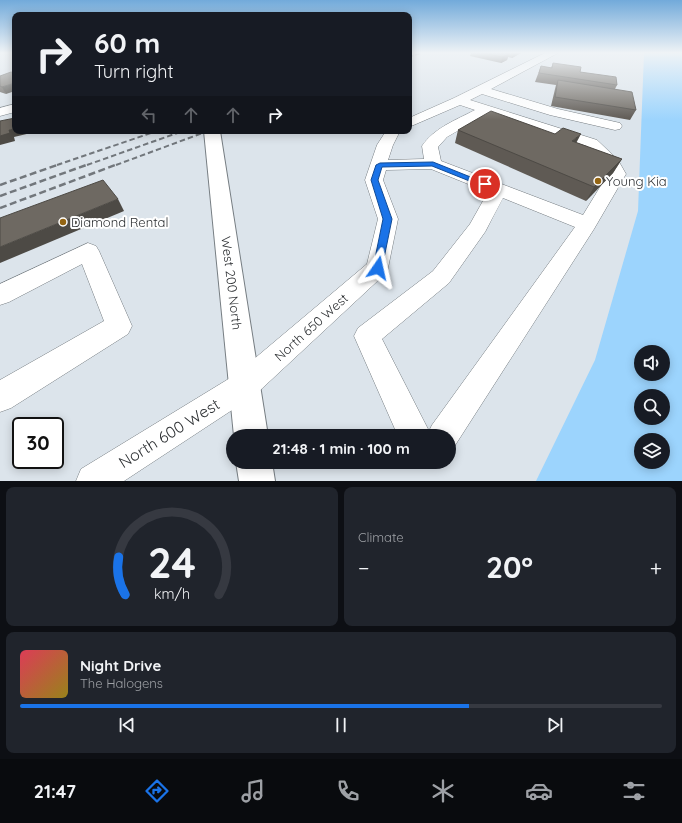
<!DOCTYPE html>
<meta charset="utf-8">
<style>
:root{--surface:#171b24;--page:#20242c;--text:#f1f3f6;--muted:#9ea1a6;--line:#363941;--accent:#1a73e8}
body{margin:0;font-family:Quicksand,sans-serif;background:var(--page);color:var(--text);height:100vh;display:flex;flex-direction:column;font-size:15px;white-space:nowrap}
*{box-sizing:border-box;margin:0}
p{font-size:13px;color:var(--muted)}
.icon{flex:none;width:22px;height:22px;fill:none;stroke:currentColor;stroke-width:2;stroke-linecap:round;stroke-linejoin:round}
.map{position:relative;height:481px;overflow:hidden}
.side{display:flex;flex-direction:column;gap:6px;padding:6px;background:#0d0f14;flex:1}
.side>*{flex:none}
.top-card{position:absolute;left:12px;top:12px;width:400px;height:122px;border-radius:8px;box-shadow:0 2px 10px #0003;background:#171b24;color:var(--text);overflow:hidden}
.buttons{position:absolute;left:634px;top:345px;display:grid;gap:8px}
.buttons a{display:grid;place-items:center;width:36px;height:36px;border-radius:50%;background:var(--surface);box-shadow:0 2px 10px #0003;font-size:20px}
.speed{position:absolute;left:12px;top:417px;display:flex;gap:8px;font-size:20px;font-weight:700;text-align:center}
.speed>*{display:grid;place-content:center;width:52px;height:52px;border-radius:50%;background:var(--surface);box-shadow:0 2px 10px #0003;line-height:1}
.speed .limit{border:2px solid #111;border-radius:6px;background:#fff;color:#111}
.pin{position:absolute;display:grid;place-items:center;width:34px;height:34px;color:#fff;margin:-17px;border:2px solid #fff;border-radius:50%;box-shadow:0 1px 4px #0007}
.me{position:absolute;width:44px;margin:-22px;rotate:11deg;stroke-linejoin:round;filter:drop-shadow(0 0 3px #0008)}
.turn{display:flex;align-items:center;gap:14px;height:84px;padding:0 16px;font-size:18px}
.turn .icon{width:52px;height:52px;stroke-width:2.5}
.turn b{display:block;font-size:28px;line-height:34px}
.lanes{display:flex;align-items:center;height:38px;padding:0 16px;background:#0003;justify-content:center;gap:20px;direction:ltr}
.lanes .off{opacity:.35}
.big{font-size:30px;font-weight:700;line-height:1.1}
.side .widget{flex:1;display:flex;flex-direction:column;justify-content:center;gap:6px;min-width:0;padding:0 14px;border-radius:8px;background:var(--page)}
.side .dial{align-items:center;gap:0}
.dial svg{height:104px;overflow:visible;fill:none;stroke:var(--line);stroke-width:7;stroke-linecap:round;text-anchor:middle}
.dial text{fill:var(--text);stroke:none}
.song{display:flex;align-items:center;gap:12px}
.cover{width:48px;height:48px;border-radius:6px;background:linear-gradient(135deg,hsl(350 70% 55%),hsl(50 70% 35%))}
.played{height:4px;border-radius:2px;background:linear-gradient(90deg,var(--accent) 70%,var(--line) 70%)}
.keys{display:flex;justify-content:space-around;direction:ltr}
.heat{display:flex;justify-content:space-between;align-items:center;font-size:22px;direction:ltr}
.side .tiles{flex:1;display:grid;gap:6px;grid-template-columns:1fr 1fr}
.widget:last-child{grid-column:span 2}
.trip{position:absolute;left:226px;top:429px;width:230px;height:40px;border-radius:20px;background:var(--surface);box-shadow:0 2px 10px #0003;font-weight:700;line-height:40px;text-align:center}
.menu{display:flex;height:64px;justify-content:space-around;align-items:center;background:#090b0e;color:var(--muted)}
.menu .icon{width:28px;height:28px}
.menu .current{color:var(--accent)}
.menu b{font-size:18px;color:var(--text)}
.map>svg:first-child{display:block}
.green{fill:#9cd4fd;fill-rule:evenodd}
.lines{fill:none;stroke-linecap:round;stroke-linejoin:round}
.minor-casing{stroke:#767d82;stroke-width:1}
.major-casing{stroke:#767d82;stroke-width:2}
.minor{fill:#fff;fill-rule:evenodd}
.major{fill:#fff;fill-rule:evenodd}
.rail-far2{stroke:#72777c;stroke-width:1.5;stroke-dasharray:4.5 2;stroke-linecap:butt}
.rail-far1{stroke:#72777c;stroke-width:2;stroke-dasharray:5.5 3;stroke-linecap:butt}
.rail{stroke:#72777c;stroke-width:2.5;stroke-dasharray:7 3.5;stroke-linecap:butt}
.wall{fill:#5f5a54}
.shaded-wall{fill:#4d4a45}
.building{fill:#6e6962;stroke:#4d4a45}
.route{fill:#1a73e8;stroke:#114b97}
.poi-dot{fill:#946513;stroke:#fff;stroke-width:1.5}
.labels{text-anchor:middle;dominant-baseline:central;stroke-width:4;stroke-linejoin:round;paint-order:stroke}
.poi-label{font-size:13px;fill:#2c2f32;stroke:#fff;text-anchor:start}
.street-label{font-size:13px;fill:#2c2f32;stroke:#fff}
.near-street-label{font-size:16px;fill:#2c2f32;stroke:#fff}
</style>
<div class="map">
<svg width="682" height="481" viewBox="0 0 682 481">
<rect width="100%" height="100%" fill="#dce4eb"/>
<!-- green -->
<path class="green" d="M644 53H682V481H536L595 360 638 211ZM641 352H663V374H641ZM641 396H663V418H641ZM641 440H663V462H641Z"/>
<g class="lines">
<defs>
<g id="minor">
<path d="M545 53H558L491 89 558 109 620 123 622 126 620 129 615 130 550 115 482 94 470 100 597 140 618 160 626 174 594 229 454 447 449 450V436H398L354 336 358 328 433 271 470 224 488 192 431 169 386 170 383 180 398 219 388 268 385 274 255 395 124 481H76L81 469 235 375 367 264 378 219 365 180 377 145 386 131H400L393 145 388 160 424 159 422 146C434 128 456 120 475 110L460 105 409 127V118L454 98ZM487 114 587 146 605 166 608 174 583 215 441 161 438 147 447 137ZM503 198 575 227 432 425 429 431 382 339 449 283 485 232Z"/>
<path d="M15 104V112L0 116V108Z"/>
<path d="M88 243 96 246 99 251 132 326 128 334 11 408 0 412V380L104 321 82 264 9 302 0 305V284Z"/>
</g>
<g id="major">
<path d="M204 131H220L268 436H234Z"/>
<path d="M236 462H272L275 481H239Z"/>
</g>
</defs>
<!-- minor casing -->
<use href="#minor" class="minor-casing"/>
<!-- major casing -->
<use href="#major" class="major-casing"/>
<!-- minor -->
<use href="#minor" class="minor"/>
<!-- major -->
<use href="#major" class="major"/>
<!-- rail-far2 -->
<path class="rail-far2" d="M409 57 421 53"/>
<!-- rail-far1 -->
<g class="rail-far1">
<path d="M57 165 157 131"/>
<path d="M87 165 183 131"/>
<path d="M116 165 208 131"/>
</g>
<!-- rail -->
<g class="rail">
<path d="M0 185 60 164"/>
<path d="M0 196 89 164"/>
<path d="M0 208 118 164"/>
</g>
</g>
<!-- wall -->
<g class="wall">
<path d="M471 53H521L512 58 508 57 507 60 501 63 470 56Z"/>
<path d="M553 63 580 72 617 85 615 89 636 110 630 120 551 106 555 89 556 85 535 82 541 66 551 68Z"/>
<path d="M0 76 6 94 0 92Z"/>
<path d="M458 130 577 143 622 159 613 173 586 201 455 143Z"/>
</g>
<!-- shaded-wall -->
<g class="shaded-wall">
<path d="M513 53H521L512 58Z"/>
<path d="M509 54 507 60 501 63 502 57Z"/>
<path d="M15 83V91L6 94 2 87Z"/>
<path d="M15 129V131H35V132L14 137 15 141 0 145V136L9 130Z"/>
<path d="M581 134 574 147 572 141Z"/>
<path d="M622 159 613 173 586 201 594 187Z"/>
<path d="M118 199 124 211 0 263V247Z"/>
</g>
<!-- building -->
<g class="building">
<path d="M484 53H505L509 54 502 57Z"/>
<path d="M553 63 581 67 580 72 616 77 617 85 539 73 541 66 552 68Z"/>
<path d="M11 72 15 73V83L2 87 0 86V76Z"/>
<path d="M558 80 632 92 636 110 555 97Z"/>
<path d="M491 111 555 134 563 128 581 134 572 141 622 159 594 187 458 130Z"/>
<path d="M15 118V129L9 130 10 133 0 136V121Z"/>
<path d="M103 180 118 199 0 247V218Z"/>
</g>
<!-- sky -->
<linearGradient id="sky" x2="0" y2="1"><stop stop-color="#72aada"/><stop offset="0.44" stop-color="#eff3f6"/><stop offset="1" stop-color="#eff3f6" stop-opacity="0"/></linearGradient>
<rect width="682" height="120" fill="url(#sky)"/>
<!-- route -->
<path class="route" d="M433 162 488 184 485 186H482L432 166 382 167 378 180 392 219 382 268 381 270H374L373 268 383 219 371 180 376 165 380 163Z"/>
<!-- markers -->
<g class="poi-dot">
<circle cx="598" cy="181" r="4"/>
<circle cx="63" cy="222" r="4"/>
</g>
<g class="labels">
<!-- poi labels -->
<g class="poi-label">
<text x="606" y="181">Young Kia</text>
<text x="71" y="222">Diamond Rental</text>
</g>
<!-- street labels -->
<g class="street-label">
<text transform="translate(232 283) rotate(83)">West 200 North</text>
<text transform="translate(311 327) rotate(-42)">North 650 West</text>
</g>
<!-- near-street labels -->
<g class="near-street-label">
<text transform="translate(169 433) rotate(-32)">North 600 West</text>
</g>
</g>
</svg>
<div class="buttons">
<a><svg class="icon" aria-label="sound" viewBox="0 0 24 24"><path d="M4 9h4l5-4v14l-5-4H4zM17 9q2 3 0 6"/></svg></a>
<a><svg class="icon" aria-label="search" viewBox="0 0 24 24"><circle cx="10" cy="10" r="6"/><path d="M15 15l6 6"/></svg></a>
<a><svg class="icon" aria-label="layers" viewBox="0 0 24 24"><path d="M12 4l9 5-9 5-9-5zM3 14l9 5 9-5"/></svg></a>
</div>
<div class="speed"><div class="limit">30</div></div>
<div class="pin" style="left:485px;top:184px;background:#d93025"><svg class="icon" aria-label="arrive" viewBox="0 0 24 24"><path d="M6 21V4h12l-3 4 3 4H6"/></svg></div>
<svg class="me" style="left:378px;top:268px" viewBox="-20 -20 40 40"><path d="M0-17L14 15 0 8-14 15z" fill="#1a73e8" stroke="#fff" stroke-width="4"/></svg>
<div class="trip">21:48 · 1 min · 100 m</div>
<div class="top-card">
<div class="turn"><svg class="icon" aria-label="right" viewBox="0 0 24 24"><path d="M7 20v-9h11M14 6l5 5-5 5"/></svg><div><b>60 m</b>Turn right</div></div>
<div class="lanes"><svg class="icon off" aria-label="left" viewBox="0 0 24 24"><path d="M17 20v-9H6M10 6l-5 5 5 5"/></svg><svg class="icon off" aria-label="ahead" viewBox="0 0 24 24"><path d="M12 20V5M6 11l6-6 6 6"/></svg><svg class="icon off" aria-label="ahead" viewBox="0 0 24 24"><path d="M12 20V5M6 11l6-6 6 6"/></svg><svg class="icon" aria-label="right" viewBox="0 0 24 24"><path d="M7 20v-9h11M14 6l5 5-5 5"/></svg></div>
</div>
</div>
<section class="side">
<div class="tiles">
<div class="widget dial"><svg viewBox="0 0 100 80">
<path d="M14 69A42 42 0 1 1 86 69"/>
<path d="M14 69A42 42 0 0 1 9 40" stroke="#1a73e8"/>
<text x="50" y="56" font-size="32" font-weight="700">24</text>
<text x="50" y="72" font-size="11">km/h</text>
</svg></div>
<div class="widget"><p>Climate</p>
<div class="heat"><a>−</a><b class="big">20°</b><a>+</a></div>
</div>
<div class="widget">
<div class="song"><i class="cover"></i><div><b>Night Drive</b><p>The Halogens</p></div></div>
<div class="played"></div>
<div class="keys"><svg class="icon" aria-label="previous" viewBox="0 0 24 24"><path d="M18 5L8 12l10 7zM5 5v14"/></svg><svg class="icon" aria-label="pause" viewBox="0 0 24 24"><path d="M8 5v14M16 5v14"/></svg><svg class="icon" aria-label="next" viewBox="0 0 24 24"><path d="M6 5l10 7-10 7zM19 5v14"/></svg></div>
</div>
</div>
</section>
<nav class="menu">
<b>21:47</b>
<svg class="icon current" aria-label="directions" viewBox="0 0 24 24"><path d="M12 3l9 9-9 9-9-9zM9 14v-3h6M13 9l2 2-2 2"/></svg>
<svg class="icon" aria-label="music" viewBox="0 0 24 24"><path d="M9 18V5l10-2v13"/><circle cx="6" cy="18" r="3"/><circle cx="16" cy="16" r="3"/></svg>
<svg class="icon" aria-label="phone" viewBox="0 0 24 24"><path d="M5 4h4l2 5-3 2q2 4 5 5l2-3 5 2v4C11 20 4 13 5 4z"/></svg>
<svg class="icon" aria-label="climate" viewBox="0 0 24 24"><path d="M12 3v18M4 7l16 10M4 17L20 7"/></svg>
<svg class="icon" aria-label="car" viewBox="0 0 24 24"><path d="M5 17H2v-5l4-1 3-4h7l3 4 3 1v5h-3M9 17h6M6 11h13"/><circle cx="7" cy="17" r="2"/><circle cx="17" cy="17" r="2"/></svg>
<svg class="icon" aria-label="filters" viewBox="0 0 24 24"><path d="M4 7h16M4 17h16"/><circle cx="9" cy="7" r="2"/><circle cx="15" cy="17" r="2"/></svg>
</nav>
